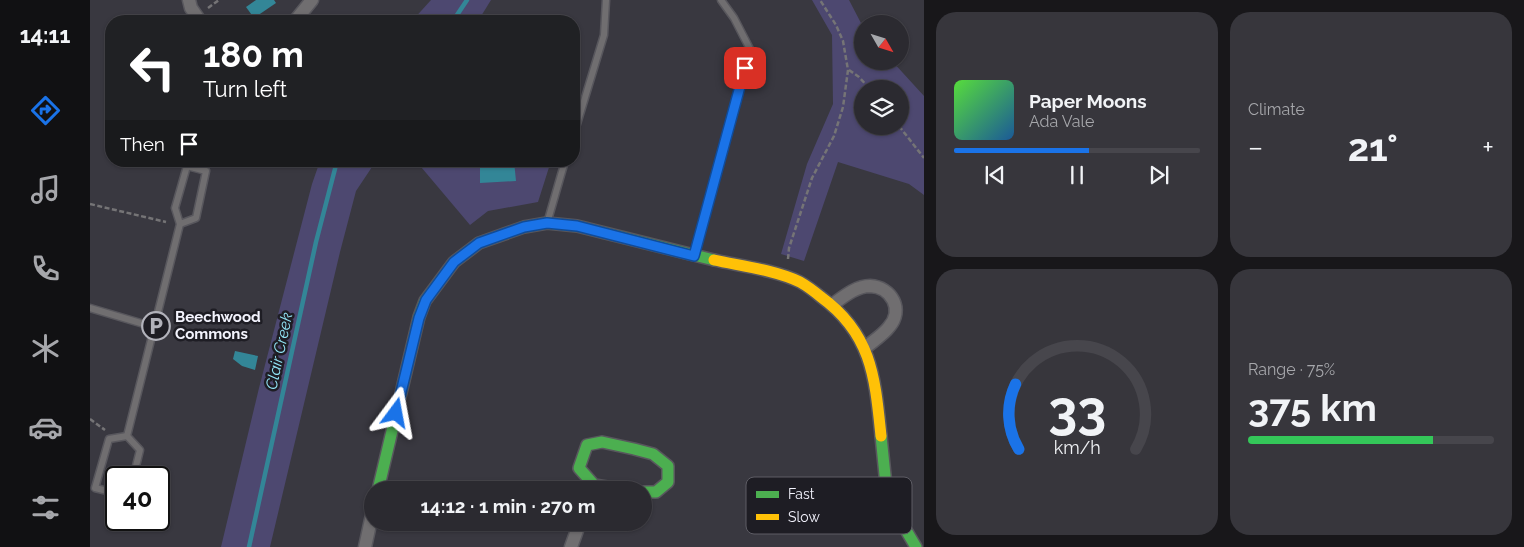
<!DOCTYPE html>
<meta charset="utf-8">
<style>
:root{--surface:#2b2a30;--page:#37363c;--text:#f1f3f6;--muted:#a6a7ab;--line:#47464c;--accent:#1a73e8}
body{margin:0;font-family:Raleway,sans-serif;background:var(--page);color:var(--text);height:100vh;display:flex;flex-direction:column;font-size:19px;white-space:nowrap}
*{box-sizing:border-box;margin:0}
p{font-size:16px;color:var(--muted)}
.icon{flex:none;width:28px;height:28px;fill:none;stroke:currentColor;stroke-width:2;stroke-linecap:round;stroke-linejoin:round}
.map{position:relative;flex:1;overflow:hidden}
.side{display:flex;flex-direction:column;gap:12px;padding:12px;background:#18171a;width:600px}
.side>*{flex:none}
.top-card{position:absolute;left:15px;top:15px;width:475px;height:152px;border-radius:20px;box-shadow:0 1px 4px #0004,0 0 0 1px var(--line);background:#202124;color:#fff;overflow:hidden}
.needle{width:32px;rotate:129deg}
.controls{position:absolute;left:764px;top:15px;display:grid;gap:10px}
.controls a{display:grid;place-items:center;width:55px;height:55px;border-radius:50%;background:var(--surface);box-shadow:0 1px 4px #0004,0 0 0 1px var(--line);font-size:25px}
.speed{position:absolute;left:15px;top:466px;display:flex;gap:10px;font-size:25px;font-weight:700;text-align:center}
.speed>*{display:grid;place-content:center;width:65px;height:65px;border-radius:50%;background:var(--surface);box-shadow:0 1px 4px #0004,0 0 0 1px var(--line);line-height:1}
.speed .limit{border:2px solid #111;border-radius:8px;background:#fff;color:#111}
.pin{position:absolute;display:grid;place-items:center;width:42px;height:42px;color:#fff;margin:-21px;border-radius:10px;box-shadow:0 2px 8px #0006}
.me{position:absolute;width:55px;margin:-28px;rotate:13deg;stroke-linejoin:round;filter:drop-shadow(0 0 4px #0008)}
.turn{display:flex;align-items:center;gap:18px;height:105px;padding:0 15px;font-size:22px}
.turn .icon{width:65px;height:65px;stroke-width:2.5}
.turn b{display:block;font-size:35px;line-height:42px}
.then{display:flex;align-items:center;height:48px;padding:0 15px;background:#0003;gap:10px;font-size:19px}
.big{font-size:38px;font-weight:700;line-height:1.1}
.side .widget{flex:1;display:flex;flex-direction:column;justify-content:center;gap:8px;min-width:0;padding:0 18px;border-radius:20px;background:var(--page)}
.side .dial{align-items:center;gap:0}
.dial svg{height:130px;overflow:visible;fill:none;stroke:var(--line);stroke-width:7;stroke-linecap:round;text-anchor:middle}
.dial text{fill:var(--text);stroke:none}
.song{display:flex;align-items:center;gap:15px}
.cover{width:60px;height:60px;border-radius:8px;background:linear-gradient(135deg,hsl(110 70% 55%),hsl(210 70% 35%))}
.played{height:5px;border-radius:2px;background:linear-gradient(90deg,var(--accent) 55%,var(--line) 55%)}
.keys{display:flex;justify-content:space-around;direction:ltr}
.heat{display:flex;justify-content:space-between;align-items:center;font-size:28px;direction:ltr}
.charge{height:8px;border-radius:4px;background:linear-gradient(90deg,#34c759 75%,var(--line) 0)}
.side .tiles{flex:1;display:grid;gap:12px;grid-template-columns:repeat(2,1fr)}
.trip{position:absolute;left:274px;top:481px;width:288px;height:50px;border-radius:25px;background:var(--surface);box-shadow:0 1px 4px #0004,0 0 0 1px var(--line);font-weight:700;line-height:50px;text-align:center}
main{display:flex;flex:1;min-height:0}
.tabs{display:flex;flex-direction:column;width:90px;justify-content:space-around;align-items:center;background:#111113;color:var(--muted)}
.tabs .icon{width:35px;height:35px}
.tabs .selected{color:var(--accent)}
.tabs b{font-size:22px;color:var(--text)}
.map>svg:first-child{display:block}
.green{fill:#4d4870;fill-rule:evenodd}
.water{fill:#338697}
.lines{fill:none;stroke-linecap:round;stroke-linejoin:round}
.stream{stroke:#338697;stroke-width:4.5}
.lane-casing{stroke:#58575d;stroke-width:9}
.street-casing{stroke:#58575d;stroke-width:15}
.fast-casing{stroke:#58575d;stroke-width:14}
.slow-casing{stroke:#58575d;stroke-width:14}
.path{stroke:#757476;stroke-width:2.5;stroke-dasharray:5 2.5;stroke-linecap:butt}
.lane{stroke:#706e70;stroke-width:6}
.street{stroke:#706e70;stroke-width:12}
.fast{stroke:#4caf50;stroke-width:11}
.slow{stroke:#ffc107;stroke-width:11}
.route-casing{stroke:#114b97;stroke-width:12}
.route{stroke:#1a73e8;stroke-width:9}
.labels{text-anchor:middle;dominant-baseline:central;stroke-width:5;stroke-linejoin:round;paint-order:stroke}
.poi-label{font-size:15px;font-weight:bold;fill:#f3f3fd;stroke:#1e1d24;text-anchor:start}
.water-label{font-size:16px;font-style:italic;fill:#93e6f8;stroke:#1e1d24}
.key{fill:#1e1d24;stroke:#5e5d65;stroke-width:1}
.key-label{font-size:14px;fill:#f3f3fd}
</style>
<main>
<nav class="tabs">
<b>14:11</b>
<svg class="icon selected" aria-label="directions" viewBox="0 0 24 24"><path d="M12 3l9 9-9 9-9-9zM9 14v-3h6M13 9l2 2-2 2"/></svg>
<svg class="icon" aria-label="music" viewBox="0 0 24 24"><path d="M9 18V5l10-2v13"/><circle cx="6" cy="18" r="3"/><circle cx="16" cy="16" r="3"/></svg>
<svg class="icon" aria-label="phone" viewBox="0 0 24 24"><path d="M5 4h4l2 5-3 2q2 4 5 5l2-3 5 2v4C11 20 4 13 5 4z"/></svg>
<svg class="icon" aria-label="climate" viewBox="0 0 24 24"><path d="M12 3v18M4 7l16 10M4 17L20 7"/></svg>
<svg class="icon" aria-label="car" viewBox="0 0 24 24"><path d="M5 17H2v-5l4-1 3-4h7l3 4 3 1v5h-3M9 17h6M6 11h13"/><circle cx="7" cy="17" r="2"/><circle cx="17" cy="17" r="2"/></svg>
<svg class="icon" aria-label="filters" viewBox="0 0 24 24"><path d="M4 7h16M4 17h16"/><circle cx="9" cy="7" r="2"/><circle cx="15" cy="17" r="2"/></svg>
</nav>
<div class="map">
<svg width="834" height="547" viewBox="0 0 834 547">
<rect width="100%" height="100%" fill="#393840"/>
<!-- green -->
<g class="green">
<path d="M341 0H401L388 21H322Z"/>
<path d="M722 0H759L772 25V61H802L834 96V195L819 184 748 162 714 261 691 254 717 164 743 104 742 35ZM772 89H810V126H772Z"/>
<path d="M230 161H286L266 191 250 252 180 547H131L169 388 222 184Z"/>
<path d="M326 161H461L448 202 398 211 380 225Z"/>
</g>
<!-- water -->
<g class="water">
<path d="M166 0H184L186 3 164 18 156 7Z"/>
<path d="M424 161 426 181 390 183V163Z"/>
<path d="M145 351 168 356 165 370 152 366 143 359Z"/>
</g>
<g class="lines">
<!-- stream -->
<g class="stream">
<path d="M363 21 377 0"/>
<path d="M159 547 226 242 246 165 249 161"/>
</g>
<defs>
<g id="lane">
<path d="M484 134 514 35 516 0"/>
<path d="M458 220 475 161"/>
<path d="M604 254 660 49 644 18 631 0"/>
<path d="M0 308 64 327"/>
<path d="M37 436 90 224 85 208 97 166 116 171 106 218 90 224"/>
<path d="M37 436 50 450 43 478"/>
<path d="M26 493 5 488 19 439 37 436"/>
</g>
<g id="street">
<path d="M99 0 101 8 110 21"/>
<path d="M205 21 222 0"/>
<path d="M742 305C753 297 766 286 780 286 802 287 814 310 799 327 793 335 783 341 775 348"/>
<path d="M275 547 282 515"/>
<path d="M481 547 490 522"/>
</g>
<g id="fast">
<path d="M791 436 796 485 810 520 826 547"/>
<path d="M288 490 329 317 335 301 364 262 389 243 434 227 457 223 487 226 624 260"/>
<path d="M536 490 504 485 489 468 497 445 512 442 544 449 563 454 578 466V482L566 492H552"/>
</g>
<path id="slow" d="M624 260C651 266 685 270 710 282 717 286 725 292 731 297 782 334 785 378 791 436"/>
</defs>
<!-- lane casing -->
<use href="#lane" class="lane-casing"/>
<!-- street casing -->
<use href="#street" class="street-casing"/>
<!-- fast casing -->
<use href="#fast" class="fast-casing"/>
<!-- slow casing -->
<use href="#slow" class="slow-casing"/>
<!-- path -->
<g class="path">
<path d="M118 8 129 0"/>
<path d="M759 70 769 77 780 89"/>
<path d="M809 126 834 158"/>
<path d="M0 204 76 222"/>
<path d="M698 259 699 248 722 178 744 136 753 107 758 70 753 41 746 25 730 0"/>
<path d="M0 419 15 430"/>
</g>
<!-- lane -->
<use href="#lane" class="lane"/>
<!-- street -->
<use href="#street" class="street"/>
<!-- fast -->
<use href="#fast" class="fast"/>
<!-- slow -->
<use href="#slow" class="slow"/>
</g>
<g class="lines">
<defs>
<path id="route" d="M306 413 329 318 336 300 364 262 389 243 434 227 457 223 487 226 604 256 655 68"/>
</defs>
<!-- route casing -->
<use href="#route" class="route-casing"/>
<!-- route -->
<use href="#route" class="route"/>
</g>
<!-- icons -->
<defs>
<symbol id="parking-ring" viewBox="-11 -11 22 22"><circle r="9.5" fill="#1e1d24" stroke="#b2b2bb" stroke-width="1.5"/><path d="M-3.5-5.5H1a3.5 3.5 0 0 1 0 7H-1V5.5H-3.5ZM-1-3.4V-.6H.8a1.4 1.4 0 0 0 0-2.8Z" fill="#b2b2bb"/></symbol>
</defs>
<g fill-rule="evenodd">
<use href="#parking-ring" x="50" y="310" width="32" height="32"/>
</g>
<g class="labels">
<!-- poi labels -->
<g class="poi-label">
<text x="85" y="317">Beechwood<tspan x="85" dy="17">Commons</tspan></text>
</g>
<!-- water labels -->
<g class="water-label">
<text transform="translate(189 351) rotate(-78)">Clair Creek</text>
</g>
</g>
<!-- legend -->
<rect x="656" y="477" width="166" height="57" rx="8" class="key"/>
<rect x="666" y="491" width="23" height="7" fill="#4caf50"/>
<rect x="666" y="514" width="23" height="6" fill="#ffc107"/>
<g class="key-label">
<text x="698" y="499">Fast</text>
<text x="698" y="522">Slow</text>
</g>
</svg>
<div class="controls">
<a><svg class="needle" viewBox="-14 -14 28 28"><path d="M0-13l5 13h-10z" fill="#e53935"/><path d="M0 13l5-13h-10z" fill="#a6a7ab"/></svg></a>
<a><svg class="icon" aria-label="layers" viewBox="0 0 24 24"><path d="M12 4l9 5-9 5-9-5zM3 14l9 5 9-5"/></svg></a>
</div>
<div class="speed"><div class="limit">40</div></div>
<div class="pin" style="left:655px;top:68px;background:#d93025"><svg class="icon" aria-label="arrive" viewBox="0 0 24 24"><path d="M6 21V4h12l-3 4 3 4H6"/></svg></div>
<svg class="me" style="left:306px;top:413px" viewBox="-20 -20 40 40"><path d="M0-17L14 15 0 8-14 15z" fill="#1a73e8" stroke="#fff" stroke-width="4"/></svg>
<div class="trip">14:12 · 1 min · 270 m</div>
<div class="top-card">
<div class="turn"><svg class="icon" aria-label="left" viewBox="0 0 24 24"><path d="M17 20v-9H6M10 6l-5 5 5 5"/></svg><div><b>180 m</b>Turn left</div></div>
<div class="then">Then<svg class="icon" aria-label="arrive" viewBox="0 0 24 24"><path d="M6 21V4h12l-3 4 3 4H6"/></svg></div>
</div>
</div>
<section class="side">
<div class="tiles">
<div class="widget">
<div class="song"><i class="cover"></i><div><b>Paper Moons</b><p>Ada Vale</p></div></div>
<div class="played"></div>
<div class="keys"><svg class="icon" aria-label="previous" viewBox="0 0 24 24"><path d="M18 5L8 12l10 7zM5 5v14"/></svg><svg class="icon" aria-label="pause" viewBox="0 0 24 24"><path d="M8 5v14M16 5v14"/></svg><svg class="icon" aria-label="next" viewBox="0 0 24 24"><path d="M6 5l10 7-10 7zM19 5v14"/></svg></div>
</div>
<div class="widget"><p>Climate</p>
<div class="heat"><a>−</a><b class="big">21°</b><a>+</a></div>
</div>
<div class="widget dial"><svg viewBox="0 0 100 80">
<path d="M14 69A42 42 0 1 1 86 69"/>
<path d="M14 69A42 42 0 0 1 12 29" stroke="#1a73e8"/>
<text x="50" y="56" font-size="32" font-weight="700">33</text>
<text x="50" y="72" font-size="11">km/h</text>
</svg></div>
<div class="widget"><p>Range · 75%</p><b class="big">375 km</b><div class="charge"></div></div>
</div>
</section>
</main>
